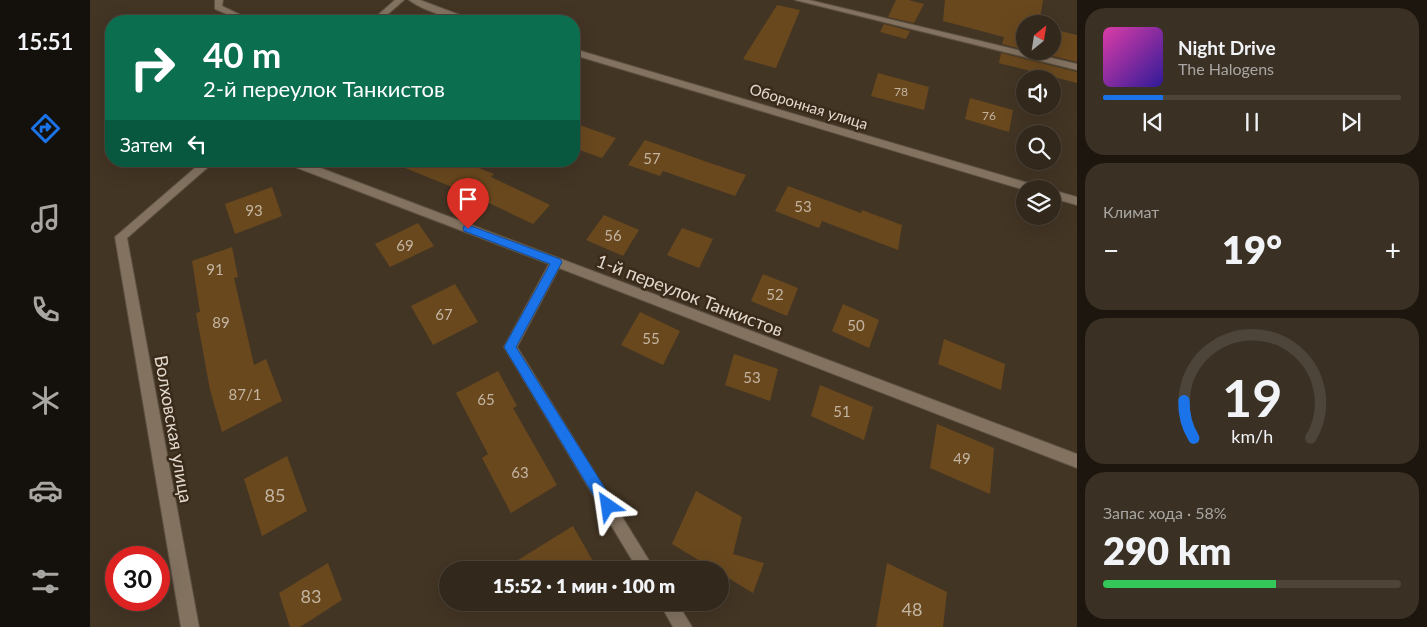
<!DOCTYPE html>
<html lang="ru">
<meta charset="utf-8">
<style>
:root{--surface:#32281b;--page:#3a3024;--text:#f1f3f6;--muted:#a8a6a3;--line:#4d443a;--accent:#1a73e8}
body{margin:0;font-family:Lato,sans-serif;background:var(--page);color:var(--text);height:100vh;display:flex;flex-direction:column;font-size:19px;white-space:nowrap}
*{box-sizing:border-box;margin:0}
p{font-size:16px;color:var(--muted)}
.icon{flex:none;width:28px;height:28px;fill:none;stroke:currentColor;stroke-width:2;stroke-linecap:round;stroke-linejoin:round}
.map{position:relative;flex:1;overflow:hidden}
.panel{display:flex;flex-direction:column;gap:8px;padding:8px;background:#1c160f;width:350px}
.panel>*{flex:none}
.hud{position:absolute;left:15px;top:15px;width:475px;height:152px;border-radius:20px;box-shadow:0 5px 20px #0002,0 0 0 1px var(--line);background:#0b6e4f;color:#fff;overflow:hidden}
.needle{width:32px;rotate:30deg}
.fabs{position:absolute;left:926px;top:15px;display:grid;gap:10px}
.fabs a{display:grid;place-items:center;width:45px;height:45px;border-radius:50%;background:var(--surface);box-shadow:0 5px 20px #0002,0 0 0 1px var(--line);font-size:25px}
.speed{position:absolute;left:15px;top:546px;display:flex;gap:10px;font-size:25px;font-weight:700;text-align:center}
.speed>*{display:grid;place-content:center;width:65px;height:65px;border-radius:50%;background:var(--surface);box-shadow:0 5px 20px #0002,0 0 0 1px var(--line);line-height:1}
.speed .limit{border:8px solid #d22;background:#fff;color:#111}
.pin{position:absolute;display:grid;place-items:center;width:42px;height:42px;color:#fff;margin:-51px -21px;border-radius:50% 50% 50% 0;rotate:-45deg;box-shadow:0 0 5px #0007}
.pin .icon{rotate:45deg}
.me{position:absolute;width:55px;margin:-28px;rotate:328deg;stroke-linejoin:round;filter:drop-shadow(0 0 4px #0008)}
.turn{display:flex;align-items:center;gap:18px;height:105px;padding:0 15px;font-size:22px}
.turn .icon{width:65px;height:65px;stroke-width:2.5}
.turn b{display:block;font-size:35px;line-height:42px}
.then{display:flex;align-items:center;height:48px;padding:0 15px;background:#0003;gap:10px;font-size:19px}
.big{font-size:38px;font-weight:800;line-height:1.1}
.panel .tile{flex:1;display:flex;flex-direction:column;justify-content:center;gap:8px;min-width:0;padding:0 18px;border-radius:20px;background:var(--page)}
.panel .dial{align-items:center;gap:0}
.dial svg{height:130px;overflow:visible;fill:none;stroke:var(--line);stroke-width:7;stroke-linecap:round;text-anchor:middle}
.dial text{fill:var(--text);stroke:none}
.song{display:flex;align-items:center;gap:15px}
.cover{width:60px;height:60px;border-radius:8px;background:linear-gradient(135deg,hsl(320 70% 55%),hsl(250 70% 35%))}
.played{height:5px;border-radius:2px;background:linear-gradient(90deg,var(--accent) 20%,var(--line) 20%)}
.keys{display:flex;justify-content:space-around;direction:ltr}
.heat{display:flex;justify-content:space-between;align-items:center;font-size:28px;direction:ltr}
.charge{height:8px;border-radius:4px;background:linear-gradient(90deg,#34c759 58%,var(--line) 0)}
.trip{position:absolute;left:349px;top:561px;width:290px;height:50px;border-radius:25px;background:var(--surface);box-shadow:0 5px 20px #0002,0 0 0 1px var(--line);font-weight:800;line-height:50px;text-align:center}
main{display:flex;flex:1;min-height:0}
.tabs{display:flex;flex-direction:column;width:90px;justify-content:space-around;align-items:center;background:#14100b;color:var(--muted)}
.tabs .icon{width:35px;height:35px}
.tabs .current{color:var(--accent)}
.tabs b{font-size:22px;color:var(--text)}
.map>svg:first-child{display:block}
.building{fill:#69481e}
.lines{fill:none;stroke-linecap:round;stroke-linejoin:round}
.minor-casing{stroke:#5d5142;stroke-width:2}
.minor{fill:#837260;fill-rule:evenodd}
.route{fill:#1a73e8;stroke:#114b97}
.labels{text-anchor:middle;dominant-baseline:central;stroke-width:5;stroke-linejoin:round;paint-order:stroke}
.far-number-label{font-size:12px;fill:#c4b5a2}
.far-street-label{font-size:15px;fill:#e2d9ce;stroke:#392a1a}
.number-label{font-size:15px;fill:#c4b5a2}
.street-label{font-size:18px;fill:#e2d9ce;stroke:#392a1a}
.near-number-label{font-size:18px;fill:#c4b5a2}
</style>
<main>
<nav class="tabs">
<b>15:51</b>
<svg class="icon current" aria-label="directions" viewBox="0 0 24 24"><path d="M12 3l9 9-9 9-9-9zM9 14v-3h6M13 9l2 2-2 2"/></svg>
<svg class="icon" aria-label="music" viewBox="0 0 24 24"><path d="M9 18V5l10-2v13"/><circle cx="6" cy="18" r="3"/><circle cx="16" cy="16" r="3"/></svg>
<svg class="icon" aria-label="phone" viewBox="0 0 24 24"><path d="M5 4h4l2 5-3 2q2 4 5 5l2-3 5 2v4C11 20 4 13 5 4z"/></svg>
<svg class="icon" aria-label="climate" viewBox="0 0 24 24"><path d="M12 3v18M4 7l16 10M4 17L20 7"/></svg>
<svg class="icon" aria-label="car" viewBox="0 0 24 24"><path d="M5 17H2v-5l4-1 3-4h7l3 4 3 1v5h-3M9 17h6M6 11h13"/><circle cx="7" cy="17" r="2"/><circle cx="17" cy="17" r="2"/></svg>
<svg class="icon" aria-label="filters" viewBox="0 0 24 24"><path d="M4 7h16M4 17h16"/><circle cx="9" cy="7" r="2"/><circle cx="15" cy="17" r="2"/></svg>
</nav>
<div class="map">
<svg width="987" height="627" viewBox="0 0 987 627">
<rect width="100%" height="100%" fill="#433524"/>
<!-- building -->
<g class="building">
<path d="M806 0H818L834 4 824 23 798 17Z"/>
<path d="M855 0H953L949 24H935V50L912 44 914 37 853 21Z"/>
<path d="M687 5 710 10 686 68 653 59Z"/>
<path d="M794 24 820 31 816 39 790 32Z"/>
<path d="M962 29 987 35V62L942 51H962Z"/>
<path d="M911 53 987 72V83L909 63Z"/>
<path d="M788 73 839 87 834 110 781 96Z"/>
<path d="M880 98 923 110 919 132 875 119Z"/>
<path d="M484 123 526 138 512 158 484 148Z"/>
<path d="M555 140 620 163 656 175 645 196 573 171 570 176 538 165Z"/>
<path d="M298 161H371L404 174 401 177 460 205 443 224 384 196Z"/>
<path d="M698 186 771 213 772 210 812 225 808 250 732 221 729 228 685 211Z"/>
<path d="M182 187 192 216 145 234 135 204Z"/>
<path d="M514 215 549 230 533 256 496 240Z"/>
<path d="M328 223 344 246 300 267 285 244Z"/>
<path d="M592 228 623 239 609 268 577 255Z"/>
<path d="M142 247 148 277 144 278 164 365 176 359 192 401 132 432 120 390 106 313 110 312 102 261Z"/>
<path d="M673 274 708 288 697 316 661 301Z"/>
<path d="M365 284 388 322 343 345 321 306Z"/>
<path d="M753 304 789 320 779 348 742 331Z"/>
<path d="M550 312 590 331 573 365 531 345Z"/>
<path d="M854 339 915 364 911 390 848 364Z"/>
<path d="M644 354 688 369 680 401 635 385Z"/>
<path d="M408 371 427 406 423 408 467 485 421 513 392 458 398 454 366 393Z"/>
<path d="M730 385 783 407 774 440 721 416Z"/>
<path d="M847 424 904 448 900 494 840 468Z"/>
<path d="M197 456 217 511 172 536 154 479Z"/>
<path d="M606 491 652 517 643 554 674 563 663 593 630 573V570H625L582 544Z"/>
<path d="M483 526 508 570H433L428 560Z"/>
<path d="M238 563 252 600 210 627H200L189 593Z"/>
<path d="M797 563 857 592 853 627H786Z"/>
</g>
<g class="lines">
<defs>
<g id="minor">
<path d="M125 0H133L132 6 163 21H153L125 9Z"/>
<path d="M305 0H314L290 21H281Z"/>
<path d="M319 0H330L386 21C368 22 333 11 319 0Z"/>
<path d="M705 0H719L987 64V70Z"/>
<path d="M484 49 945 185 950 189 935 190 484 55Z"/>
<path d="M113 161H125L37 238 109 627H91L25 237Z"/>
<path d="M196 161H212L987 454V468L469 268 427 347 565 570H548L414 347 459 264 197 164Z"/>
<path d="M962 190 987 197V205L962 198Z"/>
<path d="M569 602H587L602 627H583Z"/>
</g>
</defs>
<!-- minor casing -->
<use href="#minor" class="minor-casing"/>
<!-- minor -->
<use href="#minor" class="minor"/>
</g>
<!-- route -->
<path class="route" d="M378 225 470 259 472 262 426 347 523 501 525 506 523 511 518 513 513 511 414 347 460 264 374 231 373 229 374 226Z"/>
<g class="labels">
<!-- far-number labels -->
<g class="far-number-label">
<text x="811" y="91">78</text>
<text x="899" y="115">76</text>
</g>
<!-- far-street labels -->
<g class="far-street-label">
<text transform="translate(719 106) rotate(17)">Оборонная улица</text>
</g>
<!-- number labels -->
<g class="number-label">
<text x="562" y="158">57</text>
<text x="713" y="206">53</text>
<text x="164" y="210">93</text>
<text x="523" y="235">56</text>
<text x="315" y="245">69</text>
<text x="125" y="269">91</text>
<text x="685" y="294">52</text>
<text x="354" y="314">67</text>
<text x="131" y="322">89</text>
<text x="766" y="325">50</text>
<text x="561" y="338">55</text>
<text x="662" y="377">53</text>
<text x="155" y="394">87/1</text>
<text x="396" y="399">65</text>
<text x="752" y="411">51</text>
<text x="872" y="458">49</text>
<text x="430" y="472">63</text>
</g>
<!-- street labels -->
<g class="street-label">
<text transform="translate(600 295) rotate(21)">1-й переулок Танкистов</text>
<text transform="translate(84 429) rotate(80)">Волховская улица</text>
</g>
<!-- near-number labels -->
<g class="near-number-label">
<text x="185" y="495">85</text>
<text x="221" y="596">83</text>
<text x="822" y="609">48</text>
</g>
</g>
</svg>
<div class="fabs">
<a><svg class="needle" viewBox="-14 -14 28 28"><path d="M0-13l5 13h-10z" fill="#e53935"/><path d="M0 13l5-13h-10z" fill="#a8a6a3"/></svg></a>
<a><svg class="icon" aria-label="sound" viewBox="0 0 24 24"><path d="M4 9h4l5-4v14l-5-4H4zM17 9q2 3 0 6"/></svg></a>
<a><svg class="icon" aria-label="search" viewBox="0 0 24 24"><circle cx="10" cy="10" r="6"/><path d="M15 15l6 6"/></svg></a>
<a><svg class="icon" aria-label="layers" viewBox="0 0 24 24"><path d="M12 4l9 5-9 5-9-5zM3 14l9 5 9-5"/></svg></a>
</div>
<div class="speed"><div class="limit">30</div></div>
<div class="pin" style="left:378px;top:229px;background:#d93025"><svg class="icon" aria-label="arrive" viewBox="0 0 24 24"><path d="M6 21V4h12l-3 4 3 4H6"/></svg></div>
<svg class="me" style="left:518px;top:506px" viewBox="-20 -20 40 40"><path d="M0-17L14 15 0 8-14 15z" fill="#1a73e8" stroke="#fff" stroke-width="4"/></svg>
<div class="trip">15:52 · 1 мин · 100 m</div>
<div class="hud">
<div class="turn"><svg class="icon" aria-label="right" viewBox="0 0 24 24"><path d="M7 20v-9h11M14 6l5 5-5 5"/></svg><div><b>40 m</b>2-й переулок Танкистов</div></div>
<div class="then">Затем<svg class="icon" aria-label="left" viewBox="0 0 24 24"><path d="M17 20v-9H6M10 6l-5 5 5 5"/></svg></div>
</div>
</div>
<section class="panel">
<div class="tile">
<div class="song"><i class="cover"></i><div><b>Night Drive</b><p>The Halogens</p></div></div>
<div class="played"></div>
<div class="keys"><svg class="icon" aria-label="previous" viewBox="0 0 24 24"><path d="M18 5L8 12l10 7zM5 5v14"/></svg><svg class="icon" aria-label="pause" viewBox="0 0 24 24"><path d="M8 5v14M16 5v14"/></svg><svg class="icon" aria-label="next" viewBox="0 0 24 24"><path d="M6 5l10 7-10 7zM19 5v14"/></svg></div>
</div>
<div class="tile"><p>Климат</p>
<div class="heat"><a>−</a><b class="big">19°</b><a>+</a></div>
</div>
<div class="tile dial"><svg viewBox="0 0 100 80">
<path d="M14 69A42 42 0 1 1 86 69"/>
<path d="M14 69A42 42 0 0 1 8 46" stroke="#1a73e8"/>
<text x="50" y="56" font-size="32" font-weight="700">19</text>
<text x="50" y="72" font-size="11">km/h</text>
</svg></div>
<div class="tile"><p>Запас хода · 58%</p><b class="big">290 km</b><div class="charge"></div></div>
</section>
</main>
